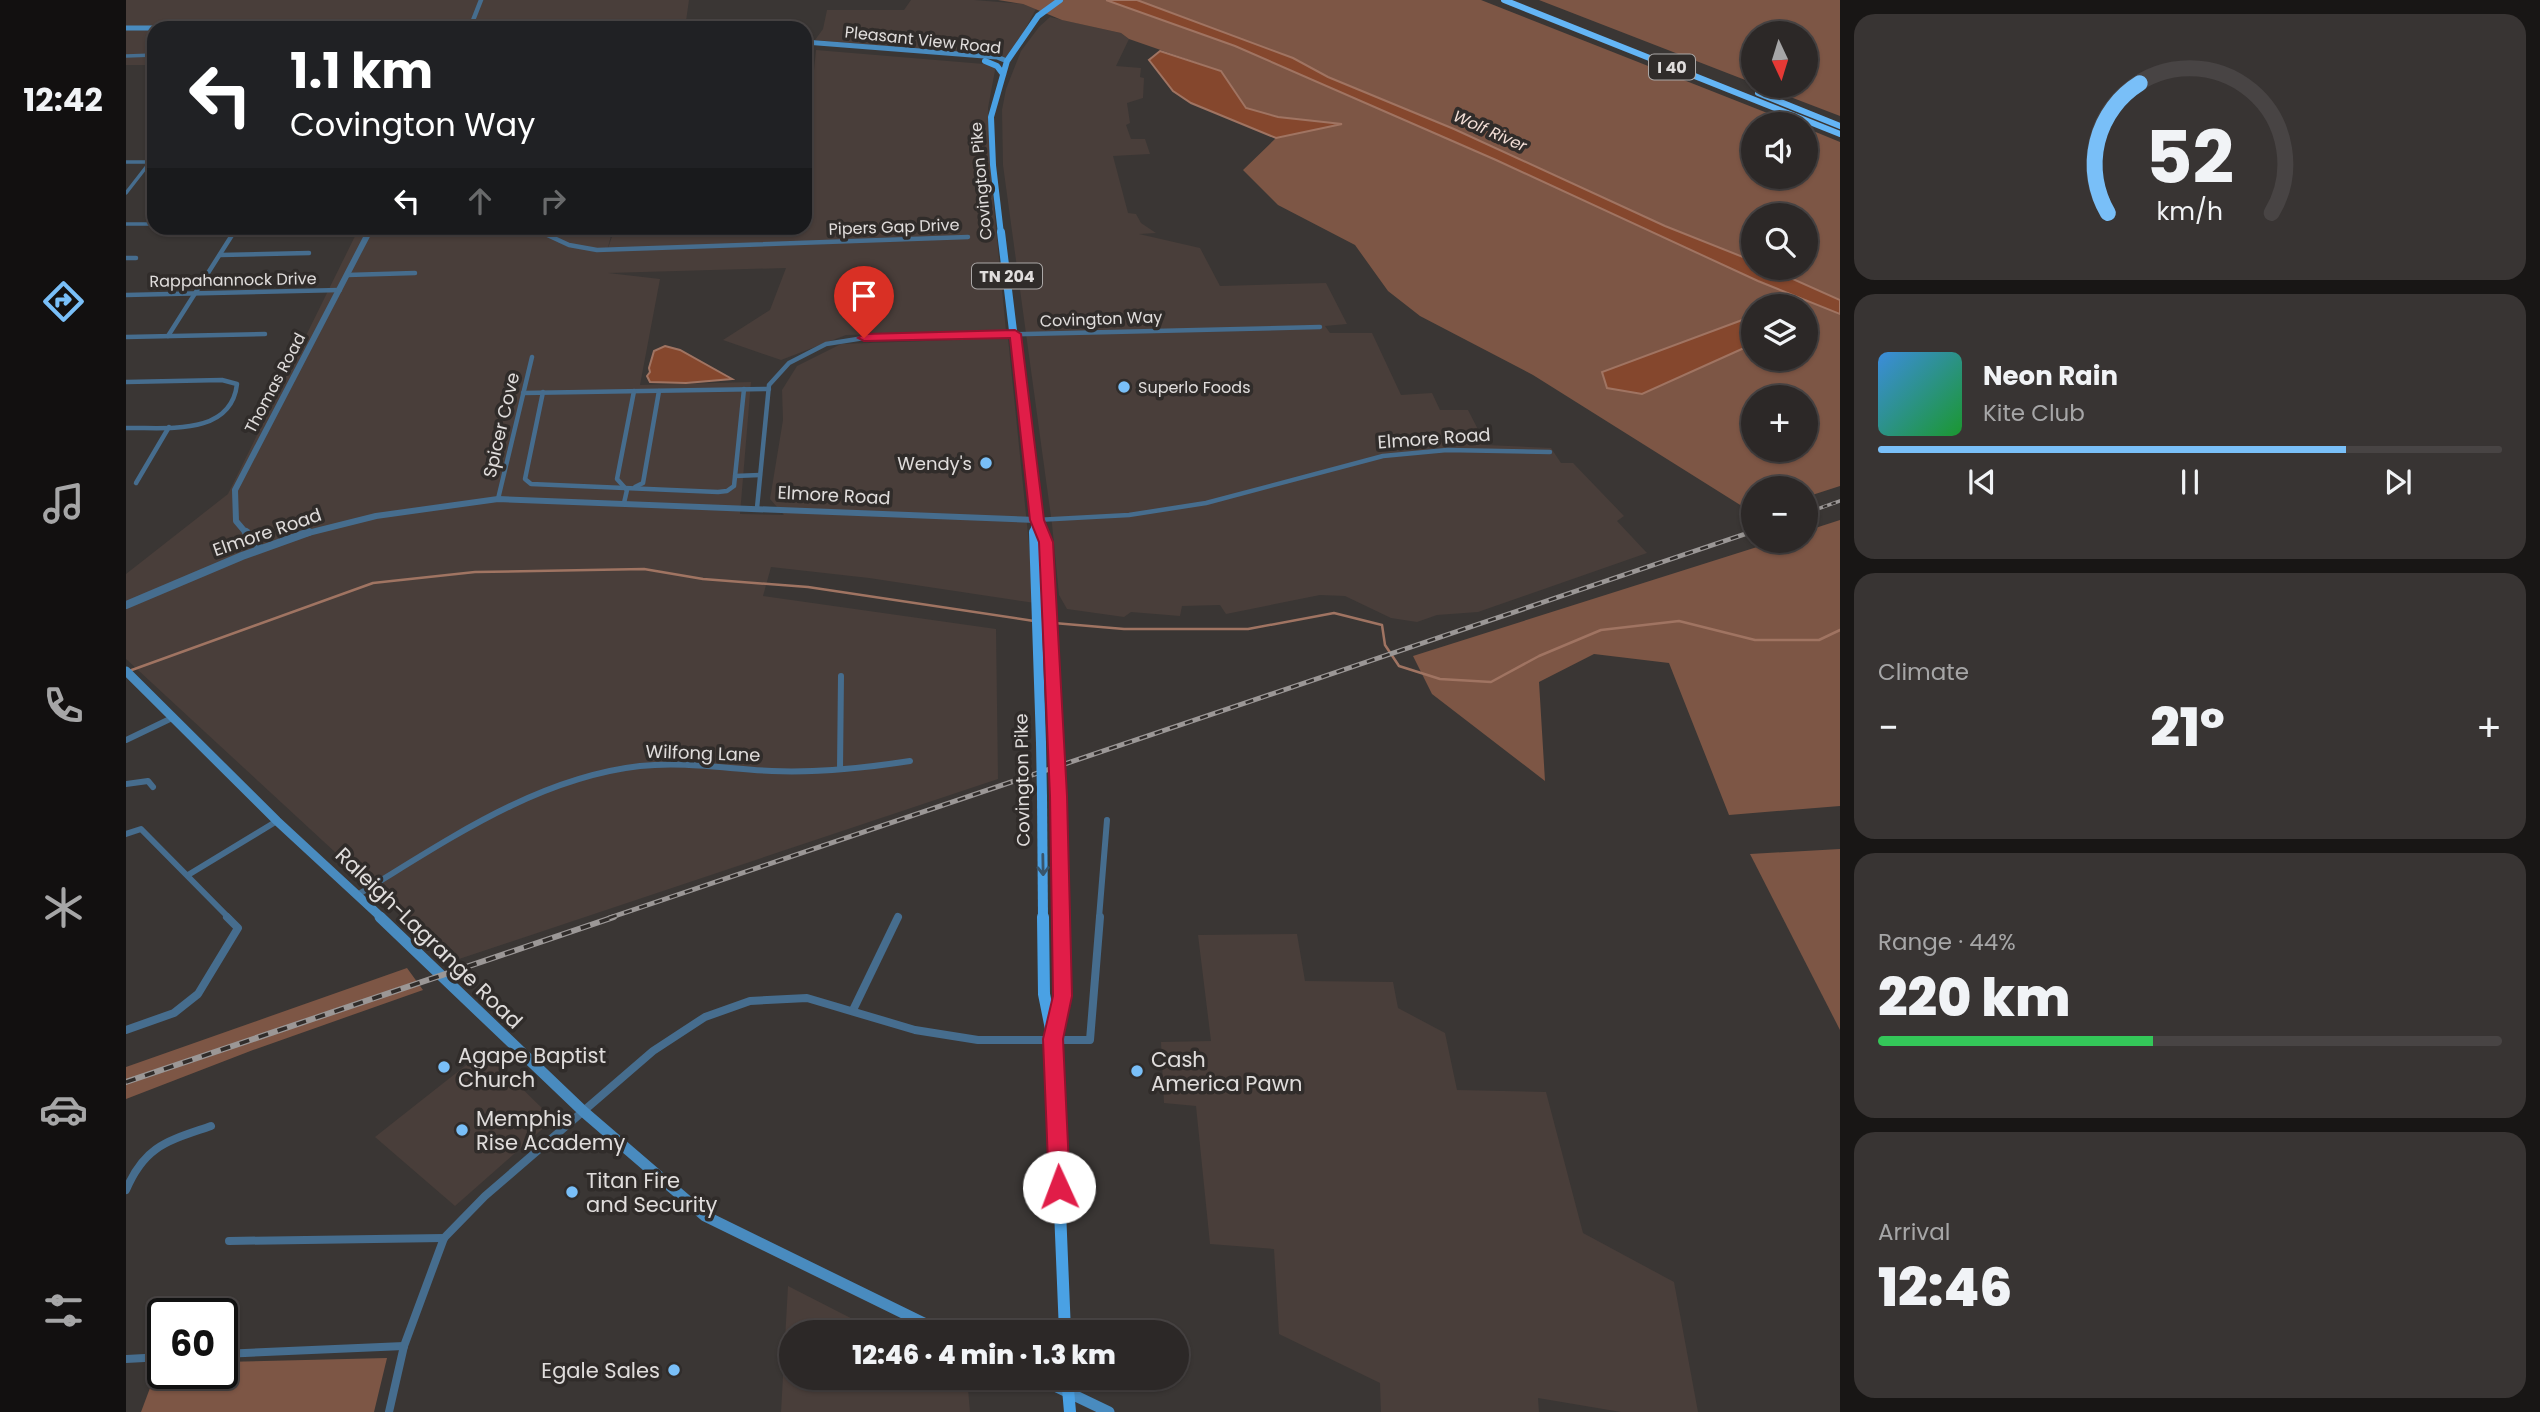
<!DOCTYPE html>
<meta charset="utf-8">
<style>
:root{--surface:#2c2827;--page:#383433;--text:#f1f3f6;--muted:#a6a6a7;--line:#484444;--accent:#79bff8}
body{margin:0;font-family:Poppins,sans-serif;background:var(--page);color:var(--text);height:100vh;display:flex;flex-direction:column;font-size:26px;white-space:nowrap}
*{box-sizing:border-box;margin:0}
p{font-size:23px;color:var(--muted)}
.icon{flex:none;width:38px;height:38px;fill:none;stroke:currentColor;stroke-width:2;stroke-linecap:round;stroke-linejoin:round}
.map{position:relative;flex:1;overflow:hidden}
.sheet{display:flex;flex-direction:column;gap:14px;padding:14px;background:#181615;width:700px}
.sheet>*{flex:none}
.hud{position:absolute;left:21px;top:21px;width:665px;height:214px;border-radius:21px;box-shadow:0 2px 5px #0004,0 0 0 2px var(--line);background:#202124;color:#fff;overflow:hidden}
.needle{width:46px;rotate:176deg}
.controls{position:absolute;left:1615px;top:21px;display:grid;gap:14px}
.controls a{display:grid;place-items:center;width:77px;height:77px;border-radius:50%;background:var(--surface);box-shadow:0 2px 5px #0004,0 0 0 2px var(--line);font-size:35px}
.speed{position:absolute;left:21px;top:1298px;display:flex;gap:14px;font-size:35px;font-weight:700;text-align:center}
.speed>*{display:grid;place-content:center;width:91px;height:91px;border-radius:50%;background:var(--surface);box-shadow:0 2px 5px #0004,0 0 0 2px var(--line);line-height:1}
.speed .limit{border:4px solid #111;border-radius:10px;background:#fff;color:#111}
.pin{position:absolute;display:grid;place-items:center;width:60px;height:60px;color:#fff;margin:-72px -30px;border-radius:50% 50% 50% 0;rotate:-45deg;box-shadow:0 0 7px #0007}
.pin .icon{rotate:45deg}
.me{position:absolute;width:77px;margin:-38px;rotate:358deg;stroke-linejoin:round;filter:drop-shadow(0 0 5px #0008)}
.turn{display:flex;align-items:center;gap:24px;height:147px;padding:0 28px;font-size:32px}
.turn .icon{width:91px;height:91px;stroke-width:2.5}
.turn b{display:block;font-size:49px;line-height:60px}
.lanes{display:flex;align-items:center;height:66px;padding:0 28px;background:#0003;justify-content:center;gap:35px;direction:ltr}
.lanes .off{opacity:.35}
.big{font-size:52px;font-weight:800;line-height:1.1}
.sheet .card{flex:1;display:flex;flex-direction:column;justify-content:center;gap:10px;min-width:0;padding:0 24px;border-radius:21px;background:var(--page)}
.sheet .dial{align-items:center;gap:0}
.dial svg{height:182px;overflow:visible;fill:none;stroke:var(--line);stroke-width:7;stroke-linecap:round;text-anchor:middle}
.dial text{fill:var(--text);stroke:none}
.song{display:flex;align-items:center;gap:21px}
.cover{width:84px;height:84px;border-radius:10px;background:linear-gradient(135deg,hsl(210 70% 55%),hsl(130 70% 35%))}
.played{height:7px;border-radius:4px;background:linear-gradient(90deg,var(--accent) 75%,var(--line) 75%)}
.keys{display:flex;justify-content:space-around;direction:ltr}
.heat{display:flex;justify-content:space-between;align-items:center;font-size:38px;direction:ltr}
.charge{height:10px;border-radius:5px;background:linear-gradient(90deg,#34c759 44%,var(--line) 0)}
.trip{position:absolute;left:653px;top:1320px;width:410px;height:70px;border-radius:35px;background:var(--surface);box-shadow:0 2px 5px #0004,0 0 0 2px var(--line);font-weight:800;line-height:70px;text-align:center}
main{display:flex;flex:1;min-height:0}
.dock{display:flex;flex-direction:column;width:126px;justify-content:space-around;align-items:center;background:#121010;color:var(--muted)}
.dock .icon{width:49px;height:49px}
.dock .current{color:var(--accent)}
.dock b{font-size:32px;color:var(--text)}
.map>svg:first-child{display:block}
.built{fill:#493e3a}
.green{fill:#7d5645;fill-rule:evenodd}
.water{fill:#85472d;stroke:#a07462;stroke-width:2}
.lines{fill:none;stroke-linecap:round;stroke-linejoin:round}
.stream{stroke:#a07462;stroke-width:2.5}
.minor-far3{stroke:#466d8e;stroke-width:3.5}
.minor-far2{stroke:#466d8e;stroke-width:4.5}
.minor-far1{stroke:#466d8e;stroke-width:6}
.minor{stroke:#466d8e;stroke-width:8}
.tertiary-far2{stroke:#466d8e;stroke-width:4.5}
.tertiary-far1{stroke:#466d8e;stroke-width:6}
.tertiary{stroke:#466d8e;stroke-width:8}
.secondary-far2{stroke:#498bbf;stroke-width:5}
.secondary-far1{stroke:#498bbf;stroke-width:9}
.secondary{stroke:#498bbf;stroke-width:11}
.primary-far3{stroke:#4aa1e4;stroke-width:6}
.primary-far2{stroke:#4aa1e4;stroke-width:8}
.primary-far1{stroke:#4aa1e4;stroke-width:10}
.primary{stroke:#4aa1e4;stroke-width:12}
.motorway{stroke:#64b5f5;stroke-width:6}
.rail-far2-casing{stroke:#9b9796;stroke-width:3.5}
.rail-far1-casing{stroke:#9b9796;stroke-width:5}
.rail-casing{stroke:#9b9796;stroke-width:6}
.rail-far2{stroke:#302c2a;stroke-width:2;stroke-dasharray:4.5;stroke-linecap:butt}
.rail-far1{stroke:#302c2a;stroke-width:2.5;stroke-dasharray:8;stroke-linecap:butt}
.rail{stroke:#302c2a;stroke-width:3.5;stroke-dasharray:10;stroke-linecap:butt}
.primary-bridge{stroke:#4aa1e4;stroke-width:10}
.oneway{stroke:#39556b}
.route{fill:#e11d48;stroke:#92132f;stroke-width:2}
.poi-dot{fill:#79bff8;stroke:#302c2a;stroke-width:2.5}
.labels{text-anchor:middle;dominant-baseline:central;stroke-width:7;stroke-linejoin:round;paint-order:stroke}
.far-street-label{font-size:16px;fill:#e0dddc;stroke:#302c2a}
.shield{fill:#302c2a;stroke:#aba8a7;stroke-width:2}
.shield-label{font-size:16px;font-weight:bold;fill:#e0dddc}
.far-water-label{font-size:16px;font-style:italic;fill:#f3dfd7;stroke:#302c2a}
.far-poi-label{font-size:16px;fill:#e0dddc;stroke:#302c2a;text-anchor:start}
.street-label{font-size:18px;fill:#e0dddc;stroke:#302c2a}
.poi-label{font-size:18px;fill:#e0dddc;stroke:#302c2a;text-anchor:end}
.near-street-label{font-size:21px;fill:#e0dddc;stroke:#302c2a}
.near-poi-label{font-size:21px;fill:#e0dddc;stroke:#302c2a;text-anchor:start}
</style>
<main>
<nav class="dock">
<b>12:42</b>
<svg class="icon current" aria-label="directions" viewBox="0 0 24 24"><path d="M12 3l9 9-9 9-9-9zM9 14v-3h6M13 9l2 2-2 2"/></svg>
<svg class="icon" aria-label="music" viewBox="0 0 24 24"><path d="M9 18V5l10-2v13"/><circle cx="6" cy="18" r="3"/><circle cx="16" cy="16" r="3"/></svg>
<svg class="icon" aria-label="phone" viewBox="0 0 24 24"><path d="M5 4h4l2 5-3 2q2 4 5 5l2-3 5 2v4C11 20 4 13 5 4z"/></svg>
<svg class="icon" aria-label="climate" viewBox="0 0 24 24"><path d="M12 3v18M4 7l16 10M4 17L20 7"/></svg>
<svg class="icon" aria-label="car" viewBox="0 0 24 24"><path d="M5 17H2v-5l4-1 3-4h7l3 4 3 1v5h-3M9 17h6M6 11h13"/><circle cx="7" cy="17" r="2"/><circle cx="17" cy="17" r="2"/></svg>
<svg class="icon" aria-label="filters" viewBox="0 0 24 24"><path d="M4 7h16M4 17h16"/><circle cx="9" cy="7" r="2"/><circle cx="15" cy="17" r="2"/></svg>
</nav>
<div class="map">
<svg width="1714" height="1412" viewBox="0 0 1714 1412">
<rect width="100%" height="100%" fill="#3a3634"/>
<!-- built -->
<g class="built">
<path d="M0 0H563L559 28H28V65H0Z"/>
<path d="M785 0H848L897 4 910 9 884 58 689 40 697 29 701 10H778Z"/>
<path d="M924 17 995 33 1003 39 990 66 1015 68 1014 77 1018 78 1017 98 1001 103 1004 123 1000 125 1005 139H1019L1024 154 987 156 1002 213 1010 214 1015 223 1030 233 1013 234 1074 248 1094 286 1200 283 1221 324 1199 326 1204 333H1246L1275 395 1306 393 1314 410H1342L1360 445 1425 448 1435 463H1447L1498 516 1491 521 1521 553 1352 612 1311 615 1291 622 1265 618 1219 596 1194 595 1100 614 1094 605 1056 606 1054 616 1005 612 998 617 941 609 933 595 926 524 877 165 876 110 880 89 895 51 913 27Z"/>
<path d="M690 50 870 65 862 108 868 208 880 331 720 335 655 360 597 340 644 310 660 268 482 273 534 279 514 385 625 382 614 514 658 515 644 499 657 420 656 390 671 366 715 344 882 338 909 603 743 578 645 567 637 596 870 629 872 779 327 961 0 659V574L102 494 233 228H487L481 251 489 228H679V108L686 90Z"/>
<path d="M1171 934 1179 981 1267 982 1272 1008 1319 1033 1331 1090 1420 1092 1457 1233 1548 1282 1572 1412H1495L1412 1398 1413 1412H1255L1254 1383 1153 1334 1148 1249 1084 1244 1070 1106 1038 1103 1035 1042 1085 1041 1072 935Z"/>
<path d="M358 1051 422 1114V1124L329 1206 249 1137Z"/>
<path d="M662 1286 752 1332H665V1377H841L844 1412H655Z"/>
</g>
<!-- green -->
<g class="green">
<path d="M872 0H979L1109 46 1370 160 1632 281 1714 314V486L1680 497V488H1628L1627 513 1407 375 1294 316 1262 291 1229 245 1152 205 1117 170 1150 138 1213 124 1152 117 1120 108 1095 71 1003 39 995 33 936 20 897 4ZM1628 306H1680V359H1628ZM1628 397H1680V450H1628Z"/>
<path d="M1011 0H1355L1669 124H1628V177H1680V128L1714 142V300L1642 268H1680V215H1628L1627 261 1539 226 1328 129 1202 77 1167 58Z"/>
<path d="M1413 0H1714V116L1636 86H1680V33H1628L1627 83Z"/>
<path d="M1714 520V806L1603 815 1543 663 1468 654 1413 682 1419 781 1306 694 1287 656 1650 541H1680V531Z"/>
<path d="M1714 849V1030L1624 854Z"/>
<path d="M281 968 297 990 127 1050 0 1099V1067Z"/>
<path d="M261 1358 248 1412H15L33 1364H37V1374H96V1362Z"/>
</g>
<!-- water -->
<g class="water">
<path d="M980 0H1011L1167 58 1202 77 1328 129 1539 226 1627 261 1628 268H1642L1714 300V314L1632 281 1370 160 1109 46Z"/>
<path d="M1034 51 1095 71 1120 108 1152 117 1216 124 1150 138 1065 103 1047 91 1023 60Z"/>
<path d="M1627 316V344L1516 394 1481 388 1476 372Z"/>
<path d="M539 346 554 350 606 379 560 383 524 382 521 376 524 372 523 368 528 351Z"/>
</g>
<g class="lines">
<!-- stream -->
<g class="stream">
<path d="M928 623 998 629H1122L1208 613 1256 625 1259 645 1273 666 1314 679 1365 682 1413 656 1475 630 1553 621 1629 640H1693L1714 630"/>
<path d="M3 671 247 583 349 572 518 569 577 579 682 587 908 621"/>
</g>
<!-- minor-far3 -->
<g class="minor-far3">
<path d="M0 56 28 55"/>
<path d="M0 162H26"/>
<path d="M0 193 28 157"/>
<path d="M0 224H28"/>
<path d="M405 228 419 234"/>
<path d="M107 234 111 228"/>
</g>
<!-- minor-far2 -->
<g class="minor-far2">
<path d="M415 232 443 245 471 250 842 237"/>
<path d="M94 255 183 253"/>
<path d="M0 258H10"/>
<path d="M221 275 289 273"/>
<path d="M0 295 214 290"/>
<path d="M42 336 108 232"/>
<path d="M0 337 139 334"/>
<path d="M0 382 96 380 111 384C105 437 39 427 0 428"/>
<path d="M417 392 399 479 405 484 592 492 601 491 608 486 618 389"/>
<path d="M397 393 643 389"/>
<path d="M609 476 634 475"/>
<path d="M10 483 43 427"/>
<path d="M509 487 517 483 533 391"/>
<path d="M500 489 491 479 508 391"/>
<path d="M372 499 406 357"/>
<path d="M498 503 501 490"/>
<path d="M631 508 643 385 663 363 700 344 738 338 1194 327"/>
<path d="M910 520 1003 515 1080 503 1257 456 1321 450 1424 452"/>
</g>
<!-- minor-far1 -->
<g class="minor-far1">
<path d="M0 740 46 718"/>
<path d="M714 769 715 676"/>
<path d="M0 784 22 781 27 787"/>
<path d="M0 834 15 829 103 918"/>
<path d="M62 875 151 821"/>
<path d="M231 895C319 842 409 778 514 766 558 761 602 769 646 771 692 773 739 768 784 761"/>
<path d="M973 918 981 820"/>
</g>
<!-- minor -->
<g class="minor">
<path d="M727 1010 772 917"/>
<path d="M0 1030 48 1013 72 994 112 928 101 917"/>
<path d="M0 1190C19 1145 42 1141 85 1126"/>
<path d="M103 1241 318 1238"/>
<path d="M96 1354 278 1346"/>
<path d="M0 1359 37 1357"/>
<path d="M263 1412 278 1346 318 1238 359 1196 527 1051 579 1017 624 1001 681 998 789 1030 852 1040H964L974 917"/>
</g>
<!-- tertiary-far2 -->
<g class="tertiary-far2">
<path d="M344 28 355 0"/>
<path d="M242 234 245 228"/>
</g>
<!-- tertiary-far1 -->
<g class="tertiary-far1">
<path d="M121 534 110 521 109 490 243 232"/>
<path d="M178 534 250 516 372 499 910 520"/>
</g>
<!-- tertiary -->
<g class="tertiary">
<path d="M120 532 134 548"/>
<path d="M0 605 116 556 183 532"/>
</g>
<!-- secondary-far2 -->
<g class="secondary-far2">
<path d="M0 28H101"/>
<path d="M679 42 871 57 881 61"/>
</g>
<!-- secondary-far1 -->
<path class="secondary-far1" d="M0 671 151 821 256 918"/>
<!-- secondary -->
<g class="secondary">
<path d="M254 917 458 1112 579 1216 816 1332"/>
<path d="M910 1377 983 1412"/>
</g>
<!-- primary-far3 -->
<g class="primary-far3">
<path d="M859 61 871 66 877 74"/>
<path d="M875 234 867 165 865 117 881 61 912 16 934 0"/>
</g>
<!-- primary-far2 -->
<g class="primary-far2">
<path d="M875 232 910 520 908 534"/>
<path d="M910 520 916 534"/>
</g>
<!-- primary-far1 -->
<g class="primary-far1">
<path d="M908 532 915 743"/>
<path d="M915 532 920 542 930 743"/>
<path d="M932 796 935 918"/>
<path d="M916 797 917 918"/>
</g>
<!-- primary -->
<g class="primary">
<path d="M917 917 918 994 927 1039 939 1332"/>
<path d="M928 1035 937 996 935 917"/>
<path d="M941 1377 944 1412"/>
</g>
<!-- motorway -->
<g class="motorway">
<path d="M1378 0 1714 134"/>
<path d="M1632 93 1714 126"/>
</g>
<defs>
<g id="rail-far2">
<path d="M1680 513 1714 501"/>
<path d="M1620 534 1628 531"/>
</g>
<path id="rail-far1" d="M483 918 1625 532"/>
<path id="rail" d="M0 1082 488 917"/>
</defs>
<!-- rail-far2 casing -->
<use href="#rail-far2" class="rail-far2-casing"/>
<!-- rail-far1 casing -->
<use href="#rail-far1" class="rail-far1-casing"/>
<!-- rail casing -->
<use href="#rail" class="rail-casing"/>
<!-- rail-far2 -->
<use href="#rail-far2" class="rail-far2"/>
<!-- rail-far1 -->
<use href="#rail-far1" class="rail-far1"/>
<!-- rail -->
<use href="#rail" class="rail"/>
<!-- primary-bridge -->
<g class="primary-bridge">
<path d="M915 743 916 797"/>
<path d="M930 743 932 796"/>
</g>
</g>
<!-- one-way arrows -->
<defs><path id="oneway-shaft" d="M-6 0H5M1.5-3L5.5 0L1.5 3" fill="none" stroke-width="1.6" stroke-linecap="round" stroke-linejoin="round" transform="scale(1.75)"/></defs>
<use class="oneway" href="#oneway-shaft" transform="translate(917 865) rotate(89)"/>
<!-- route -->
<path class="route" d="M889 330 895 334 918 520 927 542 941 796 946 996 937 1039 944 1187 941 1194 933 1197 926 1194 923 1187 917 1039 927 996 924 796 913 542 904 520 884 338 738 341 732 338 738 334Z"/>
<!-- markers -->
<g class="poi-dot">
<circle cx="998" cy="387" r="7"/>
<circle cx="860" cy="463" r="7"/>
<circle cx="318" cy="1067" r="7"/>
<circle cx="1011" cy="1071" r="7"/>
<circle cx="336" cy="1130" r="7"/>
<circle cx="446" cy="1192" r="7"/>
<circle cx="548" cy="1370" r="7"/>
</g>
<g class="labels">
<!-- far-street labels -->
<g class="far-street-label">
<text transform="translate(797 40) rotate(6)">Pleasant View Road</text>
<text transform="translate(855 181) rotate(-95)">Covington Pike</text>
<text transform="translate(768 227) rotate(-2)">Pipers Gap Drive</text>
<text transform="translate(107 280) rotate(-1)">Rappahannock Drive</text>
<text transform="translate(975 319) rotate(-2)">Covington Way</text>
<text transform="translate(149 383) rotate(-62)">Thomas Road</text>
</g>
<!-- shield labels -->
<g class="shield">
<rect x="1523" y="54.5" width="46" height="25" rx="5"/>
<rect x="846" y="263.5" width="70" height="25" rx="5"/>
</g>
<g class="shield-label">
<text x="1546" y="67">I 40</text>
<text x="881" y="276">TN 204</text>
</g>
<!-- far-water labels -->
<g class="far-water-label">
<text transform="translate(1364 131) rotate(24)">Wolf River</text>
</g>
<!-- far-poi labels -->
<g class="far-poi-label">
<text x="1012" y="387">Superlo Foods</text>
</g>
<!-- street labels -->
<g class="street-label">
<text transform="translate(375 425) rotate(-77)">Spicer Cove</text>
<text transform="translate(1308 438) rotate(-4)">Elmore Road</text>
<text transform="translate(708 495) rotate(3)">Elmore Road</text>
<text transform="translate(141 532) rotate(-19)">Elmore Road</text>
<text transform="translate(577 753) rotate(2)">Wilfong Lane</text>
<text transform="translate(896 780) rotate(-91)">Covington Pike</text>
</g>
<!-- poi labels -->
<g class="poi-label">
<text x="846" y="463">Wendy's</text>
</g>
<!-- near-street labels -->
<g class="near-street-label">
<text transform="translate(303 938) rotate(44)">Raleigh-Lagrange Road</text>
</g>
<!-- near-poi labels -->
<g class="near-poi-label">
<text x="332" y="1055">Agape Baptist<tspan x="332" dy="24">Church</tspan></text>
<text x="1025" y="1059">Cash<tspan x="1025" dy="24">America Pawn</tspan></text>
<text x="350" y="1118">Memphis<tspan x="350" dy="24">Rise Academy</tspan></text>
<text x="460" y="1180">Titan Fire<tspan x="460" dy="24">and Security</tspan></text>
<text x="534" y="1370" text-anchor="end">Egale Sales</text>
</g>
</g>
</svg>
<div class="controls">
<a><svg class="needle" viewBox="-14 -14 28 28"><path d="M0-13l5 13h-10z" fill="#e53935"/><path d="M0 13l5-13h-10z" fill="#a6a6a7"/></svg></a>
<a><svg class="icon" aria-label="sound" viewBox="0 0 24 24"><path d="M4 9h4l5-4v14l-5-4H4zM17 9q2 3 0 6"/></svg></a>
<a><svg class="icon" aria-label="search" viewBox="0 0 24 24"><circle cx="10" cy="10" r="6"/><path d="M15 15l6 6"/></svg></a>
<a><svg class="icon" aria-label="layers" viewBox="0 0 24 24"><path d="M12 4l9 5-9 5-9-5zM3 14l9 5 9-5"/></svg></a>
<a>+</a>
<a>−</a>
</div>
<div class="speed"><div class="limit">60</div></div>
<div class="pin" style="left:738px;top:338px;background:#d93025"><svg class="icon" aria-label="arrive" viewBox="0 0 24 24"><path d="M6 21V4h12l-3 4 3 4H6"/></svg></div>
<svg class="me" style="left:933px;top:1187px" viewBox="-20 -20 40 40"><circle r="19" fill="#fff"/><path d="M0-13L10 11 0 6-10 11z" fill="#e11d48"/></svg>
<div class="trip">12:46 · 4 min · 1.3 km</div>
<div class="hud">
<div class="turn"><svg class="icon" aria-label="left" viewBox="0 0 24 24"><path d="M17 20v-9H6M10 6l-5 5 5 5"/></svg><div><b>1.1 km</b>Covington Way</div></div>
<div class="lanes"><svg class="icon" aria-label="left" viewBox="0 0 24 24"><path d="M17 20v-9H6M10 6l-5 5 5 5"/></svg><svg class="icon off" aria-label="ahead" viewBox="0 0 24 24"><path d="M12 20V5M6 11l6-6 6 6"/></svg><svg class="icon off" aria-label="right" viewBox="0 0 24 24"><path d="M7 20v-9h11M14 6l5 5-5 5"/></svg></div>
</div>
</div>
<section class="sheet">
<div class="card dial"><svg viewBox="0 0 100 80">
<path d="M14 69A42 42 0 1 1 86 69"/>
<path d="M14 69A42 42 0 0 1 28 12" stroke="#79bff8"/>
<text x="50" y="56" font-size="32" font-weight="700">52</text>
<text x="50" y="72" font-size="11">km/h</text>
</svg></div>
<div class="card">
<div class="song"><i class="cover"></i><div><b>Neon Rain</b><p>Kite Club</p></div></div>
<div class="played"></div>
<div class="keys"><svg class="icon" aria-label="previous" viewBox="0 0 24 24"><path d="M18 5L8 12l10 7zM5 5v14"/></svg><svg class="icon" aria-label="pause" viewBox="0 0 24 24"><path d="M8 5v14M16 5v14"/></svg><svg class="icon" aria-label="next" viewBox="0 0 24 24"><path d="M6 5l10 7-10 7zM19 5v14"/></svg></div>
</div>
<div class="card"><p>Climate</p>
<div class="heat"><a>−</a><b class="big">21°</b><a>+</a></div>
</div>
<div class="card"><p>Range · 44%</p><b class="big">220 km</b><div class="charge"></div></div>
<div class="card"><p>Arrival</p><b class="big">12:46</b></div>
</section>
</main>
